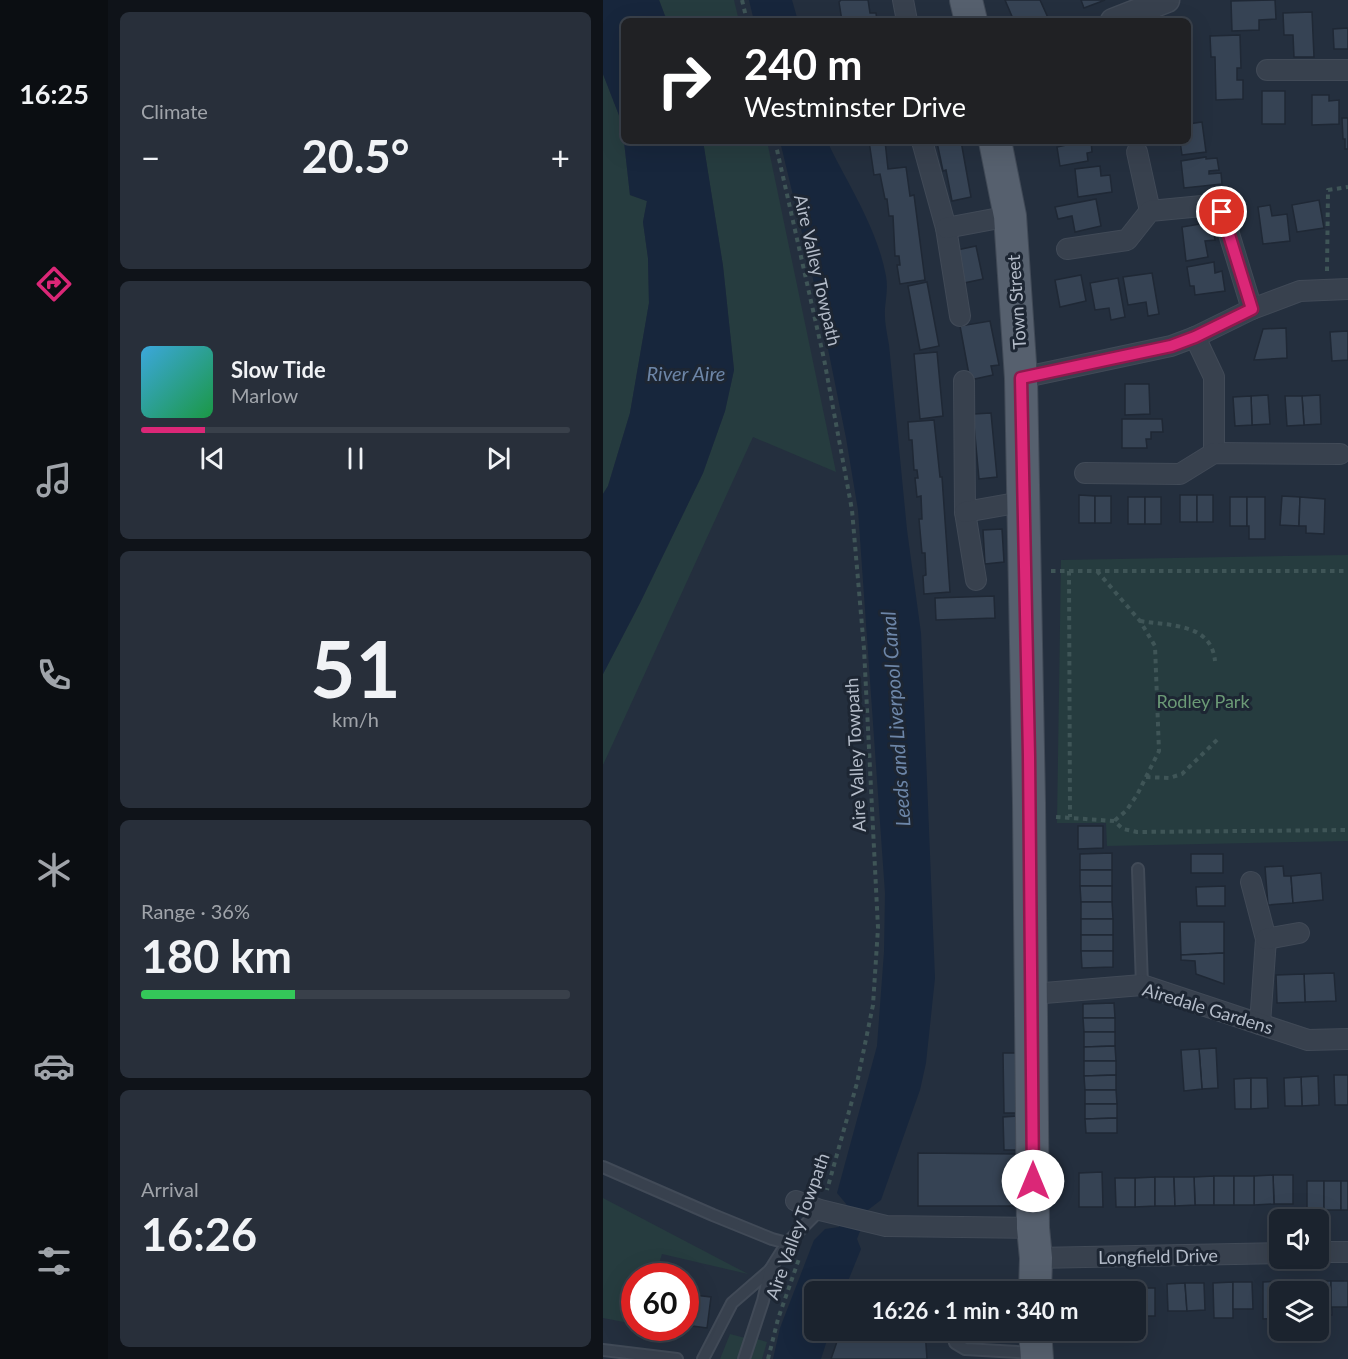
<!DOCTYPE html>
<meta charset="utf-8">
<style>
:root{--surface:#1b232e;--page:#282f3a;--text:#f1f3f6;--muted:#a0a4aa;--line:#39404a;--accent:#db2777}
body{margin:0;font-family:Lato,sans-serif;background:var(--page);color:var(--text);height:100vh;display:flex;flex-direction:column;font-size:22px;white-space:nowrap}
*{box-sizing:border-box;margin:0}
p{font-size:20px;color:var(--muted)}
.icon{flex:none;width:33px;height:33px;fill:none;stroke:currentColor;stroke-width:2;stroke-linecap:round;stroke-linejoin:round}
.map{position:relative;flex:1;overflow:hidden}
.drawer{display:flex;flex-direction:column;gap:12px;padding:12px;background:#0f1319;width:495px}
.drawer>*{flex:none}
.top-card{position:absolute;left:18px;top:18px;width:570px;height:126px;border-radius:9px;box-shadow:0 6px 24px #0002,0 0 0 2px var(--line);background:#202124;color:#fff;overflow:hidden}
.buttons{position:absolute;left:666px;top:1209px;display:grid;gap:12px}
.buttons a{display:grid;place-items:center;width:60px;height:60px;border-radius:9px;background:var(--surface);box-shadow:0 6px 24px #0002,0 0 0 2px var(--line);font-size:30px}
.speed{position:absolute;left:18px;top:1263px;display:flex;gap:12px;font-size:30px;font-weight:700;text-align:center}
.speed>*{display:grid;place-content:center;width:78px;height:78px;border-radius:50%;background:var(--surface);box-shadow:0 6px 24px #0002,0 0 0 2px var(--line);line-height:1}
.speed .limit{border:9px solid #d22;background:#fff;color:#111}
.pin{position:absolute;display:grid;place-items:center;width:51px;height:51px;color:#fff;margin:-26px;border:3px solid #fff;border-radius:50%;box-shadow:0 2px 6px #0007}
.me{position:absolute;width:66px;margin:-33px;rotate:0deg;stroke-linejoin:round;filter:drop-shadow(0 0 4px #0008)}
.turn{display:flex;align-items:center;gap:21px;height:126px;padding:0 24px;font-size:27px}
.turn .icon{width:78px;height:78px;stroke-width:2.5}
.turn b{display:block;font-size:42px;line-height:51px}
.big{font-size:45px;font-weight:700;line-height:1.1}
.drawer .card{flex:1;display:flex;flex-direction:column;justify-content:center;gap:9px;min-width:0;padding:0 21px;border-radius:9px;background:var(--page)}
.drawer .dial{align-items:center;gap:0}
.dial b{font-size:78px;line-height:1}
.song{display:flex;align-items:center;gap:18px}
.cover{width:72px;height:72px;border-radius:9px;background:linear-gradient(135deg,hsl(200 70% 55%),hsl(140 70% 35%))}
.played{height:6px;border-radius:3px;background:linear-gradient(90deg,var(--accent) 15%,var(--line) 15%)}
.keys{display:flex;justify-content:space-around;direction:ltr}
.heat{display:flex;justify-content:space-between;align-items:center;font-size:33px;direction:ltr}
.charge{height:9px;border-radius:4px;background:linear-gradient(90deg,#34c759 36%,var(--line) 0)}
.trip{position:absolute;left:201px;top:1281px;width:342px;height:60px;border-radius:9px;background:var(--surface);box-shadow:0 6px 24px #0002,0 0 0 2px var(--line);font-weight:700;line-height:60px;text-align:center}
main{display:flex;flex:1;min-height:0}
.tabs{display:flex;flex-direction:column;width:108px;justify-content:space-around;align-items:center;background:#0b0e12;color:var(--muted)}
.tabs .icon{width:42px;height:42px}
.tabs .current{color:var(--accent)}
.tabs b{font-size:27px;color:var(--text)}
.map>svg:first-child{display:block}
.green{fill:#263c3f}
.water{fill:#17263c}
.building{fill:#364354;stroke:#1f2835;stroke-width:1.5}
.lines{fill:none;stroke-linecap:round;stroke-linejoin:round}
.service-casing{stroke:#414a57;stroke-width:14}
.minor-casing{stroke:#414a57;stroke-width:22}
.tertiary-casing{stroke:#414a57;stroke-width:27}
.primary-casing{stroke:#414a57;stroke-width:34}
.path{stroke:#3f5557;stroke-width:4;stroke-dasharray:4.5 4.5;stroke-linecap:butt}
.service{stroke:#38414e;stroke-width:10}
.minor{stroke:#38414e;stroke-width:20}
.tertiary{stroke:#38414e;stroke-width:24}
.primary{stroke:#56606e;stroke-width:32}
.route-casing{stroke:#8e194d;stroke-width:15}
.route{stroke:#db2777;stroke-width:10}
.labels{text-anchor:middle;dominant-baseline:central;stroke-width:6;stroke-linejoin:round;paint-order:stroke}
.street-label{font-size:18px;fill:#b4bcc9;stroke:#1d2633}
.park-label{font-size:18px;fill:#6b9a76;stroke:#1d2633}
.water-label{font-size:20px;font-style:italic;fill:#6d86a8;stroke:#1d2633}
</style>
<main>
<nav class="tabs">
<b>16:25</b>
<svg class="icon current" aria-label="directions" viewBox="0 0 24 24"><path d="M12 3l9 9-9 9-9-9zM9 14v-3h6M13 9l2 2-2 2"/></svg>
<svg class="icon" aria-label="music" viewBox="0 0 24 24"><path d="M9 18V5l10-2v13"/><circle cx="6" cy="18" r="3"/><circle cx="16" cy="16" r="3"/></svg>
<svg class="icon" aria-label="phone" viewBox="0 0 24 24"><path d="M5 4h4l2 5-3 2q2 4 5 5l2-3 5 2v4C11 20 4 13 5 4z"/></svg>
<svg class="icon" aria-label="climate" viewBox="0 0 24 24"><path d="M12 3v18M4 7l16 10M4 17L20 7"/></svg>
<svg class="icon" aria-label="car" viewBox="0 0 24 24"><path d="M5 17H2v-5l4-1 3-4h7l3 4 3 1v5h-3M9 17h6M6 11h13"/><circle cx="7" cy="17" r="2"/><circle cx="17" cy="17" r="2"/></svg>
<svg class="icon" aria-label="filters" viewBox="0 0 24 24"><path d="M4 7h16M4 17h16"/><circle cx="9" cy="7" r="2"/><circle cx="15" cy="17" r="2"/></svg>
</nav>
<section class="drawer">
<div class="card"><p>Climate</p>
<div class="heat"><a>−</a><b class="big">20.5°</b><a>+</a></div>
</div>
<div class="card">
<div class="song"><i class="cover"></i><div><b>Slow Tide</b><p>Marlow</p></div></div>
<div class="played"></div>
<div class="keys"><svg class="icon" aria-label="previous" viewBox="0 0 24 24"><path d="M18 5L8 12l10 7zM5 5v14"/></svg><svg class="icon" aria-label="pause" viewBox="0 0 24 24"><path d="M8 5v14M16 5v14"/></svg><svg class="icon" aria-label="next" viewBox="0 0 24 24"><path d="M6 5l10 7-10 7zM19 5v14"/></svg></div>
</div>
<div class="card dial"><b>51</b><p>km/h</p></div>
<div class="card"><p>Range · 36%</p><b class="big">180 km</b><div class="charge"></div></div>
<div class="card"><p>Arrival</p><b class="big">16:26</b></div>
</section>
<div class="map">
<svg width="745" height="1359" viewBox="0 0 745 1359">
<rect width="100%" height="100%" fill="#242f3e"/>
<!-- green -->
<g class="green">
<path d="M56 0H131L136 21H64Z"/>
<path d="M0 74 19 123 27 195 44 201 40 222 45 258 46 303 27 413 5 486 0 494Z"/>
<path d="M100 141H164L233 472 150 437 0 765V674L37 603 100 473 122 411 131 370 120 266Z"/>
<path d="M745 555V841L504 846 503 823H454L458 560Z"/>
<path d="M0 1198 145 1274 59 1254 52 1276H32L31 1324 0 1318Z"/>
<path d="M127 1334 142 1338 134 1359H117Z"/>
<path d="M154 1339 164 1342 159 1359H148Z"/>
</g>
<!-- water -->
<g class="water">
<path d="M0 0H56L64 21H21V141H100L120 266 131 370 122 411 100 473 37 603 0 674V494L5 486 27 413 46 303 45 258 40 222 44 201 27 195 19 123 0 74Z"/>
<path d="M146 0H189L195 21H151Z"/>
<path d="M177 141H224C245 185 274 227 283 276 285 288 283 297 282 308 281 321 284 333 286 345L304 530 318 633 332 978 323 1063 317 1090 278 1200 265 1210 254 1239 258 1249 241 1291 212 1292V1330L227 1331 218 1359H170L177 1328 211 1240 222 1229 236 1227 244 1205 234 1193 274 1046 281 952 282 893 255 510 243 438 216 304Z"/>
</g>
<!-- building -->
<g class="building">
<path d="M238 0H265L267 13H273L274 21H239L236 2Z"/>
<path d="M402 0H437L446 20 411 21Z"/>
<path d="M478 0H502L481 8Z"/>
<path d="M672 0 673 19 656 20V30L629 31 628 1Z"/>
<path d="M709 12 711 57H691L690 35H681L680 13Z"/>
<path d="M745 28V49H731L730 29Z"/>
<path d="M637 35 638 68H634V80H640V99L613 100 612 57H608L607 36Z"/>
<rect x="659" y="91" width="23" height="33"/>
<path d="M709 95H726V101L736 100V124L709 125Z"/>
<path d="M739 118H745V149H742V139H740Z"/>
<path d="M599 122 603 152 579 155 577 141H585V124Z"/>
<path d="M266 141H282L285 169 303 167 307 196 311 195 322 280 297 284 294 265H297L296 256H292L290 216H286L284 199H282L277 174 271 175Z"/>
<path d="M326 141H358L368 197 349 201 343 170 340 171 334 142 326 143Z"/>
<path d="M464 141H488L489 152 484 153 485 161 457 166 454 147 464 145Z"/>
<path d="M603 157V159L614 158 616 170 606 171V174L618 173 619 184 581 188 578 161Z"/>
<path d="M497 166 498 176 507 175 509 192 475 197 472 169Z"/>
<path d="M493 199 498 226 472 232 469 216 455 219 452 207Z"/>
<path d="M716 200 721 228 694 232 689 205Z"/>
<path d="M667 205 669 216 684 214 687 241 660 244 655 207Z"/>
<path d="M609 222 612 240 602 241 605 257 583 261 579 227Z"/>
<path d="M373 246 380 279 361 283 354 250Z"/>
<path d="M611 262 612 273 619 271 622 291 592 295 591 286H587L584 267Z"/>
<path d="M549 273 556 314 545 316 543 302 525 305 520 277Z"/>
<path d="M478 275 483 301 457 307 452 280Z"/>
<path d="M515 278 522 317 508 320 506 308 492 310 487 283Z"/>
<path d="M324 282 336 346 317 350 305 286Z"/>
<path d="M387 321 396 365 388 366 390 375 367 380 357 326Z"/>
<path d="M683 328 684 358 651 360 660 329Z"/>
<path d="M745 331V360L729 361 727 332Z"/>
<path d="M334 352 340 416 317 419 311 354Z"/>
<path d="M522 384H546L547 414 522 415Z"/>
<path d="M665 395 667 424 649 425 648 396Z"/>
<path d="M717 395 718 424 701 425 699 396Z"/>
<path d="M648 396 649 425 632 426 630 397Z"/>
<path d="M682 396H699L701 425 684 426Z"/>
<path d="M388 413 394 477 376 479 370 414Z"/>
<path d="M519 419H559L560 432H548V439H543L544 448H519Z"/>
<path d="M331 420 337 477H339L347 592 321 594 320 576 323 575 322 553H319L316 519H319L318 496 314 497 312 478H315L314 470H311L309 440H306L305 422Z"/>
<path d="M476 495 492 496V523H476Z"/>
<rect x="577" y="495" width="17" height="27"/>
<rect x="594" y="495" width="16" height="27"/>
<rect x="492" y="496" width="16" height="27"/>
<path d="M679 496 697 497 696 526 677 525Z"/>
<rect x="525" y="497" width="17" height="27"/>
<rect x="542" y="497" width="16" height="27"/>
<rect x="627" y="497" width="17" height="29"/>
<path d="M644 497H662V539H646V526H644Z"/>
<path d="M697 497 722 499 721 534 703 533V526H696Z"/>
<path d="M399 529 401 562 382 564 380 530Z"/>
<path d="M391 596 392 618 333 620 332 598Z"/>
<path d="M475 826H500V848L475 849Z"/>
<path d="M509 853V870H477V854Z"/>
<rect x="588" y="854" width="32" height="19"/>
<path d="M680 866 681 876H688L690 903 665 905 662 867Z"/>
<rect x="477" y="870" width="32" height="16"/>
<path d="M718 873 720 900 690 903 688 876Z"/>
<path d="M477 886H509V902H478Z"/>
<path d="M622 886V906H594L593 887Z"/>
<path d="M478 902H509L510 919H478Z"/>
<rect x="478" y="919" width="32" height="16"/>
<path d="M577 922H621V953L578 955Z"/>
<rect x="478" y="935" width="32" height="16"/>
<path d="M478 951H510V967L479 968Z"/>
<path d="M621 953V984L593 974 592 961 578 960V955Z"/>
<path d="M731 973 733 1001 702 1002 701 974Z"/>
<path d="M701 974 702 1002 674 1003 673 975Z"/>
<path d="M511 1003 512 1018H480V1004Z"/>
<path d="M480 1018H512V1032H481Z"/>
<path d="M481 1032H512V1046L481 1047Z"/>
<path d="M512 1046 513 1061H481V1047Z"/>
<path d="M613 1048 615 1088 599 1089 596 1049Z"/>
<path d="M596 1049 599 1089 581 1091 578 1050Z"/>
<path d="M400 1053H414L415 1113H401Z"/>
<path d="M481 1061H513V1075L481 1076Z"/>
<path d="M513 1075V1090H482L481 1076Z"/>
<path d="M731 1075H745V1105H732Z"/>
<path d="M715 1076 716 1105 699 1106 698 1077Z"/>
<path d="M698 1077 699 1106H682L681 1078Z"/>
<path d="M648 1078V1109H632L631 1079Z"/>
<path d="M648 1078H664L665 1108 648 1109Z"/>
<path d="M482 1090H513L514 1104H482Z"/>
<path d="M482 1104H514V1118L482 1119Z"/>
<path d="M415 1116 416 1150H401L400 1117Z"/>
<path d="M514 1118V1133H483L482 1119Z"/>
<path d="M315 1153 419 1154V1206H315Z"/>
<path d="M499 1172 500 1207H476V1173Z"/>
<path d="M670 1175H690V1204H671Z"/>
<path d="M670 1175 671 1204 651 1205V1176Z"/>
<path d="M611 1176V1205H592L591 1177Z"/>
<rect x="611" y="1176" width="20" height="29"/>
<rect x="631" y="1176" width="20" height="29"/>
<path d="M552 1177V1206L532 1207V1178Z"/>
<path d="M552 1177H571L572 1206H552Z"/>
<path d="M571 1177H591L592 1205 572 1206Z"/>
<path d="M512 1178H532V1207H513Z"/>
<rect x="704" y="1181" width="17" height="29"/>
<rect x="721" y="1181" width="17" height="29"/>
<rect x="738" y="1181" width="7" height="29"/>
<path d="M680 1281 681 1292H676V1318L660 1319V1282Z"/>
<path d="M680 1281H698L699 1292H681Z"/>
<path d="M710 1281H728L729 1315H716V1292H710Z"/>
<rect x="728" y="1281" width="17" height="26"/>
<path d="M630 1282V1318H611L610 1283Z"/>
<path d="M630 1282H649L650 1309H630Z"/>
<path d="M582 1283 584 1311H565L564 1284Z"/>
<path d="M582 1283H601L602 1310 584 1311Z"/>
<path d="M513 1288H533V1316L532 1292H513Z"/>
<rect x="533" y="1288" width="19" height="28"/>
<path d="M478 1289H502V1292H477Z"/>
<path d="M82 1294 108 1297 104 1328 82 1325Z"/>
<path d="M238 1330H322L324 1359H228Z"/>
</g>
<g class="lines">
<defs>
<g id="service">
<path d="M535 869 539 985"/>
<path d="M0 1167 110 1215 169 1239 184 1243 217 1210"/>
<path d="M314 1286 359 1292"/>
<path d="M349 1330 352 1343 362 1349 431 1353"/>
<path d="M0 1350 74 1359"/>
<path d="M100 1359 129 1303 167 1270 184 1243"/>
<path d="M141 1359 160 1301 167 1270"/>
</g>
<g id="minor">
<path d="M300 0 304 21"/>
<path d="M664 70H745"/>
<path d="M319 141 343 228 357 316"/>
<path d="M534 152 547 211"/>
<path d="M343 228 407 216"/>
<path d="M464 249 524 240 547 211 599 206 619 211 649 309"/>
<path d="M592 337 611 377V453"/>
<path d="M418 378 568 346 592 337 649 309 697 291 745 289"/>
<path d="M361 381 362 512 373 580"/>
<path d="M482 473 577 474 611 453 737 454"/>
<path d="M362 512 419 502"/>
<path d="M648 882 663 939 657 1024"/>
<path d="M663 939 696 933"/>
<path d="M429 994 539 985 705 1040 745 1039"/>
<path d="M193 1201 217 1210 283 1226 430 1228"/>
<path d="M716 1252H745"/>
<path d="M433 1258 676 1253"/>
</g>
<path id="tertiary" d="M510 21 564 0"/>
<g id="primary">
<path d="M363 0 368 21"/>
<path d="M392 141 407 216 418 378 426 803 430 1228 433 1258 432 1292"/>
<path d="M432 1330 434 1359"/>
</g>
</defs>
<!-- service casing -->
<use href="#service" class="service-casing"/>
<!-- minor casing -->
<use href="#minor" class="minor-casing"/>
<!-- tertiary casing -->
<use href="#tertiary" class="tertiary-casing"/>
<!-- primary casing -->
<use href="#primary" class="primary-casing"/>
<!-- path -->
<g class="path">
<path d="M139 0 144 21"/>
<path d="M172 141 221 359 249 510 261 649 275 928 270 1005 254 1083 224 1190"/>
<path d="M724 271 725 190 745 187"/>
<path d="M448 571H745"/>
<path d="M466 571 467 817"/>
<path d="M494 571 537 621 552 646 556 751 534 795 523 811 511 821"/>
<path d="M537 621C568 626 608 623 612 661"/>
<path d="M543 777 566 778 579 774 616 738"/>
<path d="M453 817 511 821 520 829 534 832 745 830"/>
<path d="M165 1359 175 1319 197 1256"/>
</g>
<!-- service -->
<use href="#service" class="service"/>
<!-- minor -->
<use href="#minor" class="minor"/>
<!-- tertiary -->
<use href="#tertiary" class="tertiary"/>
<!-- primary -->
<use href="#primary" class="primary"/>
</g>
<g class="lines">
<defs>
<path id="route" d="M430 1181 426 756 418 378 568 346 592 337 649 309 619 212"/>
</defs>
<!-- route casing -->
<use href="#route" class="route-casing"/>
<!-- route -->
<use href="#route" class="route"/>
</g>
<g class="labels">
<!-- street labels -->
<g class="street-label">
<text transform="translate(215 270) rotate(77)">Aire Valley Towpath</text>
<text transform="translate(413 302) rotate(-94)">Town Street</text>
<text transform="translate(252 755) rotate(-93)">Aire Valley Towpath</text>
<text transform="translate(605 1008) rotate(17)">Airedale Gardens</text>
<text transform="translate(194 1226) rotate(-70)">Aire Valley Towpath</text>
<text transform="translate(555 1256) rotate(-1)">Longfield Drive</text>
</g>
<!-- park labels -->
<g class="park-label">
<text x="600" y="701">Rodley Park</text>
</g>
<!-- water labels -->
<g class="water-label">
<text x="83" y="373">River Aire</text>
<text transform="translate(292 719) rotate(-94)">Leeds and Liverpool Canal</text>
</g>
</g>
</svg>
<div class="buttons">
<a><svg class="icon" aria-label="sound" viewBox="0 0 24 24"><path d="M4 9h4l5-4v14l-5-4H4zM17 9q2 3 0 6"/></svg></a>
<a><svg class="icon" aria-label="layers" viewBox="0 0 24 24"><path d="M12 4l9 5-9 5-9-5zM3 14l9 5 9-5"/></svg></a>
</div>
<div class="speed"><div class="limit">60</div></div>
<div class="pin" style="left:619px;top:212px;background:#d93025"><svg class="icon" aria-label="arrive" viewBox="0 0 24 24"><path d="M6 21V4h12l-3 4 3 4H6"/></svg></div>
<svg class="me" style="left:430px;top:1181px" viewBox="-20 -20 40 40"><circle r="19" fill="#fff"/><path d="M0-13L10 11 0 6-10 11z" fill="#db2777"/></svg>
<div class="trip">16:26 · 1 min · 340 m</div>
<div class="top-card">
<div class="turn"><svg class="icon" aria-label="right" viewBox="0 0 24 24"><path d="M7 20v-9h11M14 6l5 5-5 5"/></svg><div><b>240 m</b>Westminster Drive</div></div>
</div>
</div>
</main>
